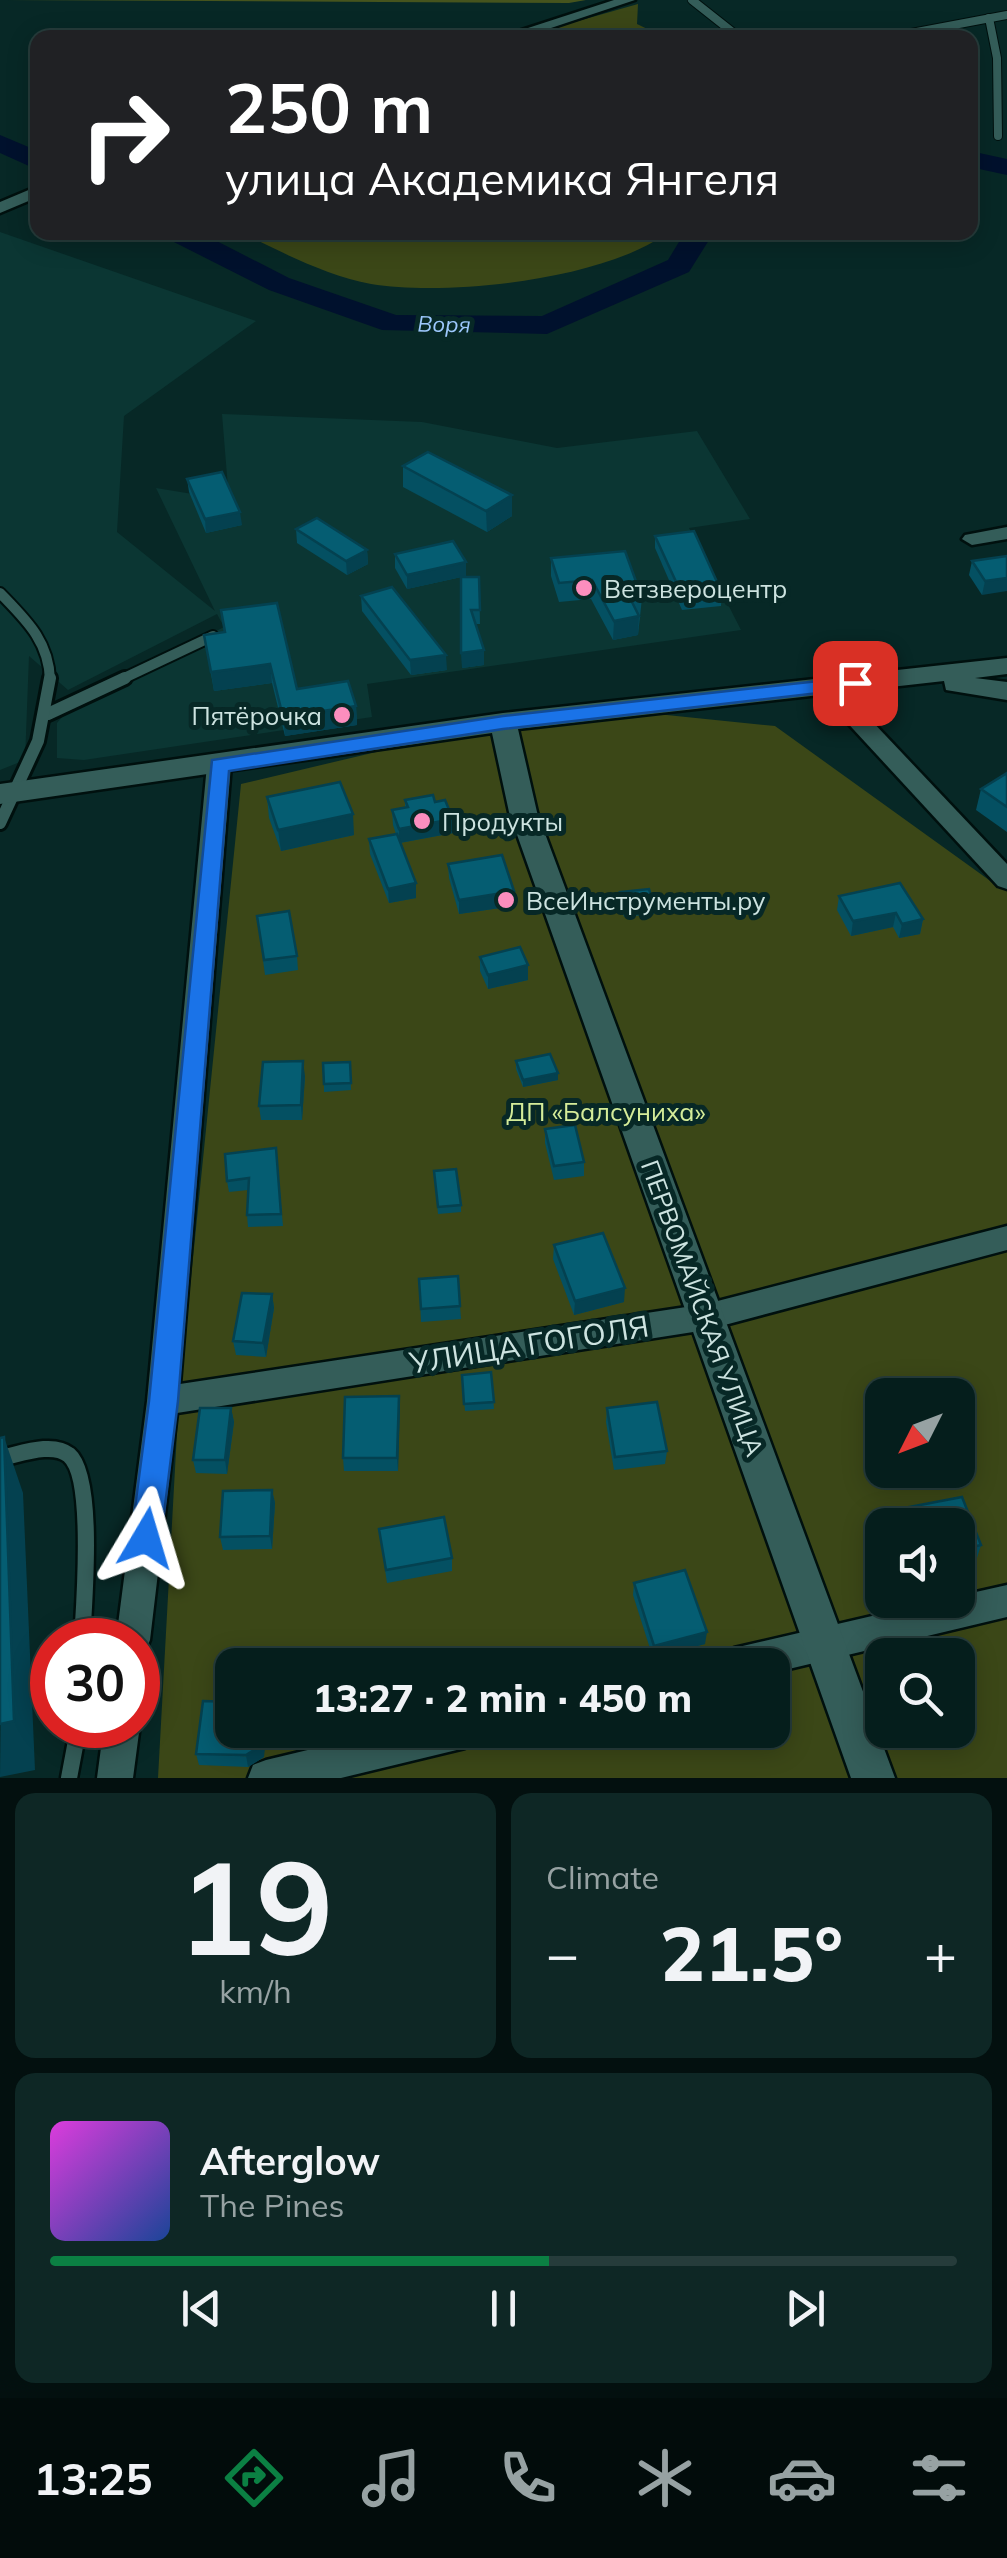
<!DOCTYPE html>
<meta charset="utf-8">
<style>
:root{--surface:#051e1c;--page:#0e2725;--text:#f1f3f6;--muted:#97a2a3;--line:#263c3b;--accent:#0b8043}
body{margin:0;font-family:Mulish,sans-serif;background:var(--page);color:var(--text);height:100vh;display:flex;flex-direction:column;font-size:38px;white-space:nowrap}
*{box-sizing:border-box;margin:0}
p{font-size:32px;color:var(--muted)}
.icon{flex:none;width:55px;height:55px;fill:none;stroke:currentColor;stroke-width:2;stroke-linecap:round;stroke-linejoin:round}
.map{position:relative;height:1778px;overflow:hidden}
.drawer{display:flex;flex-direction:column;gap:15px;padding:15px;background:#03100f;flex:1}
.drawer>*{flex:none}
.banner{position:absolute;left:30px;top:30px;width:948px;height:210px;border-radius:20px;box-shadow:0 5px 25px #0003,0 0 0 2px var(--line);background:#202124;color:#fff;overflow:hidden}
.needle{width:65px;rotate:228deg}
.controls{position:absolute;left:865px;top:1378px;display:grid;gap:20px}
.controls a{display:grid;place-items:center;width:110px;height:110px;border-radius:20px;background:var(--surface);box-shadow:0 5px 25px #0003,0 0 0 2px var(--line);font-size:50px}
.speed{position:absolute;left:30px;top:1618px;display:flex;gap:20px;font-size:50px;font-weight:700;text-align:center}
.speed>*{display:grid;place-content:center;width:130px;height:130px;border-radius:50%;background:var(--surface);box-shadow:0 5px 25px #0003,0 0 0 2px var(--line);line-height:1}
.speed .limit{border:15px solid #d22;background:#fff;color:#111}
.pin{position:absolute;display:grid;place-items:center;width:85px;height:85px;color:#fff;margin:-42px;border-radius:20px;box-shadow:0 5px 15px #0006}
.me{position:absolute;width:110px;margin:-55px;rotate:7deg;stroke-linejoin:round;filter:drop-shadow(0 0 8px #0008)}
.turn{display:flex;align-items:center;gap:35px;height:210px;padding:0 30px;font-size:45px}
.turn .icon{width:130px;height:130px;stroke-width:2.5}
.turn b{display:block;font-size:70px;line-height:85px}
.big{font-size:75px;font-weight:800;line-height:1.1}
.drawer .tile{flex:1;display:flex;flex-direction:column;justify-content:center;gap:15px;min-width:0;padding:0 35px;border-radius:20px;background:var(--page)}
.drawer .dial{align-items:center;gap:0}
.dial b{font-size:130px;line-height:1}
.song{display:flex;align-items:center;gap:30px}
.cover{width:120px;height:120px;border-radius:15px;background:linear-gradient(135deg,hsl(300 70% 55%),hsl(220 70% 35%))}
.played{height:10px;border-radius:5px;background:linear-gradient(90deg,var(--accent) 55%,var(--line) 55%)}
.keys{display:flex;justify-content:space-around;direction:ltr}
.heat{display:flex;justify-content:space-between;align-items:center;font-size:55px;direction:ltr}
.drawer .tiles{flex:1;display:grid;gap:15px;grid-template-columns:1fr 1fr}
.tile:last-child{grid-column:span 2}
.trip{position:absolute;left:215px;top:1648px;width:575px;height:100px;border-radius:20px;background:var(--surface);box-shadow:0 5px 25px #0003,0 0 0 2px var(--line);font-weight:800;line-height:100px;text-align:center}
.dock{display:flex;height:160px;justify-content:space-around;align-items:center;background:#020c0b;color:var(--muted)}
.dock .icon{width:70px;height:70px}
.dock .active{color:var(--accent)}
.dock b{font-size:45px;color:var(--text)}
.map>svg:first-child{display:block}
.built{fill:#0b3633}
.green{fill:#3b4717;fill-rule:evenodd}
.forest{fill:#46541d}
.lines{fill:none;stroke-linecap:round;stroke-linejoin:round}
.river{fill:#00112d;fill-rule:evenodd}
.lane-far3-casing{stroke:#00100e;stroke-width:10}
.lane-far2-casing{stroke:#00100e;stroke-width:14}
.lane-far1-casing{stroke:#00100e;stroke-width:18}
.lane-casing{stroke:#00100e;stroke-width:21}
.street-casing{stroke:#00100e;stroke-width:5}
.secondary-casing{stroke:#00100e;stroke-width:5}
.lane-far3{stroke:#345d59;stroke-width:8}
.lane-far2{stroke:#345d59;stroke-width:10}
.lane-far1{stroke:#345d59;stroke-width:12}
.lane{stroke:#345d59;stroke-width:16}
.street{fill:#345d59;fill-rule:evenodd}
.secondary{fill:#345d59;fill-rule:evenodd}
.wall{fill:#045062}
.shaded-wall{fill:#044150}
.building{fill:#055d72;stroke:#044150;stroke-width:2.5}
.route{fill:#1a73e8;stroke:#114b97;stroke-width:2.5}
.poi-dot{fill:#fd8ebe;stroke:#072826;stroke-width:4}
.labels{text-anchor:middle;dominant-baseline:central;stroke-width:10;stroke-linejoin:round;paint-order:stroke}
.far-water-label{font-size:22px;font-style:italic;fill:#9dc8fd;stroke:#072826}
.poi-label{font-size:25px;fill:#cde3e0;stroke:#072826;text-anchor:start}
.park-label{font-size:25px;fill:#d5ec99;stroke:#072826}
.street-label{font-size:25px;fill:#cde3e0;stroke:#072826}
.near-street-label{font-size:30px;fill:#cde3e0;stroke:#072826}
</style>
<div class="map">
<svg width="1007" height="1778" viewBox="0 0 1007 1778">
<rect width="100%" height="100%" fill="#072826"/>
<!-- built -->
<path class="built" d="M0 232 256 321 124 416 117 532 215 611 156 488 229 500 222 414 422 422 557 448 697 431 750 519 689 528 741 630 367 684 372 717 84 760 57 758V723L73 704 224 627 217 614 68 690 29 656 25 760 0 770Z"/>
<!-- green -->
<g class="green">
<path d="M638 4 637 24 664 37 518 38Z"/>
<path d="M243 233H667C605 279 449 297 371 284 328 276 282 253 243 233Z"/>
<path d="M618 710 775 726 996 885 1007 878V1778H158L179 1396 241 784 503 722ZM882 1395H958V1470H882ZM882 1525H958V1600H882ZM882 1655H958V1730H882ZM232 1665H772V1730H232Z"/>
</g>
<!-- forest -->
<path class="forest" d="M7 0H586L569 3Z"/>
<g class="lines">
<!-- river -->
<g class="river">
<path d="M0 135 38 151V170L0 153Z"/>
<path d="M970 151 1007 159V175L970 167Z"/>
<path d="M162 232H199L289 278 396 315 542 316 668 260 685 232H714L689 272 547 334 382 330 269 290 166 238Z"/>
</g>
<defs>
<g id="lane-far3">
<path d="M692 0 740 38"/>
<path d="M989 18 997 58 998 136"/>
<path d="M885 38 1007 15"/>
</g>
<g id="lane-far2">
<path d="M0 593C26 620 49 641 50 680"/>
<path d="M120 680 213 636"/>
</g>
<g id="lane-far1">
<path d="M48 714 125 678"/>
<path d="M0 823 38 741 50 678"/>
</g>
<g id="lane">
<path d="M0 1458C18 1455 52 1441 69 1455 95 1477 84 1605 82 1640"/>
<path d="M69 1778 79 1725"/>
</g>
<g id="street">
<path d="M614 0H635L521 38H497Z"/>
<path d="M38 186V197L0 213V202Z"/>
<path d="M1007 527V539L972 545 962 539 965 535Z"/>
<path d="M826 679 834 681 1007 864V889L998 886 818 691 815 686 818 681Z"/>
<path d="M219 757 231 765 180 1384 706 1304 1007 1226V1250L706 1330 177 1413 150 1640 145 1652 138 1655V1640H116L147 1401 207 765Z"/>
<path d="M1007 1585V1617L772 1673V1665H717L722 1653 734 1648 941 1600H958V1596Z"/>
<path d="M138 1720 140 1725 133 1778H97L104 1725H138Z"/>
<path d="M391 1730H483L478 1743 465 1748 341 1778H248L253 1765 266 1760Z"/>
</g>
<path id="secondary" d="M1007 658V674L975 678 1007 682V700L946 690 944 681 518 729 537 812 895 1778H851L509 812 492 733 0 804V784L503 713Z"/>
</defs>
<!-- lane-far3 casing -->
<use href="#lane-far3" class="lane-far3-casing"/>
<!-- lane-far2 casing -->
<use href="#lane-far2" class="lane-far2-casing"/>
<!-- lane-far1 casing -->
<use href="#lane-far1" class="lane-far1-casing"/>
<!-- lane casing -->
<use href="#lane" class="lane-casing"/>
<!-- street casing -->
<use href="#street" class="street-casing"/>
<!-- secondary casing -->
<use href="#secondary" class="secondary-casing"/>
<!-- lane-far3 -->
<use href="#lane-far3" class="lane-far3"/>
<!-- lane-far2 -->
<use href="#lane-far2" class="lane-far2"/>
<!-- lane-far1 -->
<use href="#lane-far1" class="lane-far1"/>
<!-- lane -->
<use href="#lane" class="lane"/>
<!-- street -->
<use href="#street" class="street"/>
<!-- secondary -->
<use href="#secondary" class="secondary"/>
</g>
<!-- wall -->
<g class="wall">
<path d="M403 466 512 495V516L487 532 403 487Z"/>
<path d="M187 479 242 525 206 533 189 492Z"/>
<path d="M296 529 367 550 368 564 347 575 297 543Z"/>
<path d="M655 536 722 593 721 606 682 610 655 548Z"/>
<path d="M395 554 466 562V576L407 589 395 568Z"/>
<path d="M1007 556 982 595 969 575 972 561Z"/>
<path d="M551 558 642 598 638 635 613 640 591 599 559 602 551 576Z"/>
<path d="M461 577H479L480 624H475L484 650V665L462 668Z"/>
<path d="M361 596 447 670 411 675 362 611Z"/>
<path d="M221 610 297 689 356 706 357 725 285 736 272 683 214 691 204 635 224 632Z"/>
<path d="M1007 773V832L976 810 981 789Z"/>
<path d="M267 797 354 835 281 851 269 818Z"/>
<path d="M405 800 435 802 453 833 400 843 416 898 389 903 370 854 369 839 396 834 393 825 392 810 405 808Z"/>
<path d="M448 864 514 906 459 914 449 878Z"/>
<path d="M620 892 654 907V914L624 917 619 899Z"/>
<path d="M839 896 923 919 920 934 899 938 893 927 851 936 837 910Z"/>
<path d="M257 916 297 956 298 970 265 975Z"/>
<path d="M480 957 528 965V980L488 989 480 971Z"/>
<path d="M516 1061 558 1080 523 1087 516 1069Z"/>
<path d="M350 1062 351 1090 324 1092V1084Z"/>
<path d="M305 1076 302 1120H261L259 1106Z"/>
<path d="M545 1129 584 1162V1176L554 1180 545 1143Z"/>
<path d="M276 1148 283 1226 248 1227 247 1215 248 1190 229 1192 227 1181Z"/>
<path d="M434 1171 461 1205V1212L438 1214Z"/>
<path d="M554 1245 624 1302 574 1315 553 1259Z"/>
<path d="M419 1279 460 1306 461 1319 421 1322Z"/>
<path d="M272 1294 274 1308 266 1357 236 1355 233 1341Z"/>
<path d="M491 1372 494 1409 465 1411 462 1375Z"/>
<path d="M399 1396 398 1471H344L343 1458Z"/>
<path d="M231 1408 234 1422 227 1474 196 1473 193 1460Z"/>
<path d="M607 1408 667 1451 665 1464 614 1470 606 1422Z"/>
<path d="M272 1490 275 1503 272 1549 223 1550 220 1537Z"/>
<path d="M962 1497 981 1545 977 1558 958 1561V1525H882V1550L874 1526 878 1513Z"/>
<path d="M379 1529 452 1558V1571L387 1583Z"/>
<path d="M634 1583 705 1644 653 1658 633 1595Z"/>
<path d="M196 1754 264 1757 248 1767 199 1765Z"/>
</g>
<!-- shaded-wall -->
<g class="shaded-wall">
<path d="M512 495V516L487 532 486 511Z"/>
<path d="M240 512 242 525 206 533 205 519Z"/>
<path d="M367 550 368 564 347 575 346 561Z"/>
<path d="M466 562V576L407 589V575Z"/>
<path d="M1007 578V591L982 595 985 581Z"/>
<path d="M639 616 638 635 613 640 614 621Z"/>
<path d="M484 650V665L462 668 461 653Z"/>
<path d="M446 655 447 670 411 675 410 660Z"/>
<path d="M270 664 272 683 214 691 211 672Z"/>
<path d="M356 706 357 725 285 736 283 717Z"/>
<path d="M353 814 354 835 281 851 278 830Z"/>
<path d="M453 819V833L399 843V829Z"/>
<path d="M416 883V898L389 903 388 889Z"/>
<path d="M514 891V906L459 914V900Z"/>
<path d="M896 913 893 927 851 936 853 921Z"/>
<path d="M923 919 920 934 899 938 902 924Z"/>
<path d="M528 965V980L488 989V975Z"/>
<path d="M303 1061 305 1076 302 1120 301 1105Z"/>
<path d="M558 1073V1080L523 1087V1080Z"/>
<path d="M625 1288 624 1302 574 1315 575 1301Z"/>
<path d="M272 1294 274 1308 266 1357 263 1343Z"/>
<path d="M399 1396 400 1410 398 1471 397 1458Z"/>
<path d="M231 1408 234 1422 227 1474 225 1460Z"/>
<path d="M4 1437 23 1493 35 1770 0 1777Z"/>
<path d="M272 1490 275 1503 272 1549 270 1536Z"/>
<path d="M707 1632 705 1644 653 1658 654 1646Z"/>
<path d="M263 1730H267L264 1757 248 1767 246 1755Z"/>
</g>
<!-- building -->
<g class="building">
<path d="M428 452 512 495 486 511 403 466Z"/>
<path d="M222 472 240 512 205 519 187 479Z"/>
<path d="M317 518 367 550 346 561 296 529Z"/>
<path d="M694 531 722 593 683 597 655 536Z"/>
<path d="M453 541 466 562 407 575 395 554Z"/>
<path d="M625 551 642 598H630L639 616 614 621 592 580 559 583 551 558Z"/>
<path d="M1007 556V578L985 581 972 561Z"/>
<path d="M461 577H479L480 610H471L484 650 461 653Z"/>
<path d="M392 587 446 655 410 660 361 596Z"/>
<path d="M277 603 297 689 348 681 356 706 283 717 270 664 211 672 204 635 225 632 221 610Z"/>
<path d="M1007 773V807L981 789Z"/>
<path d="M340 782 353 814 278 830 267 797Z"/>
<path d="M433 795 435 802 445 800 453 819 399 829 392 810 408 807 405 800Z"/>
<path d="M397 834 416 883 388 889 369 839Z"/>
<path d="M502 855 514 891 459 900 448 864Z"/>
<path d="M900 883 923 919 902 924 896 913 853 921 839 896Z"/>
<path d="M649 889 654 907 625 910 620 892Z"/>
<path d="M289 911 297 956 264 960 257 916Z"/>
<path d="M520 947 528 965 488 975 480 957Z"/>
<path d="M550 1054 558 1073 523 1080 516 1061Z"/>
<path d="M303 1061 301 1105 259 1106 263 1062Z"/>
<path d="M350 1062 351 1083 324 1084 323 1063Z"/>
<path d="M575 1125 584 1162 554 1166 545 1129Z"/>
<path d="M276 1148 281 1214 247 1215 249 1178 227 1181 225 1154Z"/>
<path d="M456 1169 461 1205 438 1207 434 1171Z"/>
<path d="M603 1233 625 1288 575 1301 554 1245Z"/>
<path d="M458 1276 460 1306 421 1309 419 1279Z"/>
<path d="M242 1293 272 1294 263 1343 233 1341Z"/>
<path d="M491 1372 494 1402 464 1404 462 1375Z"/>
<path d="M399 1396 397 1458H343L345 1397Z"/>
<path d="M657 1402 667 1451 615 1457 607 1408Z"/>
<path d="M200 1408H231L225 1460H193Z"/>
<path d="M4 1437 14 1721 0 1724V1438Z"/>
<path d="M272 1490 270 1536 220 1537 223 1491Z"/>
<path d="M962 1497 981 1545 958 1550V1525H882V1526L878 1513Z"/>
<path d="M444 1517 452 1558 386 1570 379 1529Z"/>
<path d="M685 1570 707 1632 654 1646 634 1583Z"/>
<path d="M357 1654 423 1655 422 1665H356Z"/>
<path d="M203 1701 232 1702V1730H263L262 1745 246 1755 196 1754Z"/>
</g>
<!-- route -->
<path class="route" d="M855 677 865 683 862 688 503 729 229 771 178 1401 161 1538 156 1548 146 1552 135 1548 131 1538 149 1401 212 760 503 716Z"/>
<!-- markers -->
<g class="poi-dot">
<circle cx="584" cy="588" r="10"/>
<circle cx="342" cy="715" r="10"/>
<circle cx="422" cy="821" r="10"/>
<circle cx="506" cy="900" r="10"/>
</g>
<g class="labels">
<!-- far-water labels -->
<g class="far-water-label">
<text transform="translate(444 324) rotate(1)">Воря</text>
</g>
<!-- poi labels -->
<g class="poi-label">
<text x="604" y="588">Ветзвероцентр</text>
<text x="322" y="715" text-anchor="end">Пятёрочка</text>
<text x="442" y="821">Продукты</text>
<text x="526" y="900">ВсеИнструменты.ру</text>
</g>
<!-- park labels -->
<g class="park-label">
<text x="606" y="1111">ДП «Балсуниха»</text>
</g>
<!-- street labels -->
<g class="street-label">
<text transform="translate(703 1308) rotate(70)">ПЕРВОМАЙСКАЯ УЛИЦА</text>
</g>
<!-- near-street labels -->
<g class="near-street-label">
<text transform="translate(529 1344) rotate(-9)">УЛИЦА ГОГОЛЯ</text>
</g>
</g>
</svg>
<div class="controls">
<a><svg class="needle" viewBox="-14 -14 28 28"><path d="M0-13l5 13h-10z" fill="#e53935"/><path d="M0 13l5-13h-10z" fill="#97a2a3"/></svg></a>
<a><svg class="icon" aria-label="sound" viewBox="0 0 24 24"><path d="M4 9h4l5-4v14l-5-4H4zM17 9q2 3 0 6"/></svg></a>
<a><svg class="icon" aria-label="search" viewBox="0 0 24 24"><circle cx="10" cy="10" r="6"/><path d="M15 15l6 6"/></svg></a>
</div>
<div class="speed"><div class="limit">30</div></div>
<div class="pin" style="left:855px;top:683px;background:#d93025"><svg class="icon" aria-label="arrive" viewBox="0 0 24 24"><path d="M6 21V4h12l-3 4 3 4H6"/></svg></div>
<svg class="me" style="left:146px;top:1538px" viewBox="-20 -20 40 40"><path d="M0-17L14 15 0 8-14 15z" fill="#1a73e8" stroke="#fff" stroke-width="4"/></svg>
<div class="trip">13:27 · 2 min · 450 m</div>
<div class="banner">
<div class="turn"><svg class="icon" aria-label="right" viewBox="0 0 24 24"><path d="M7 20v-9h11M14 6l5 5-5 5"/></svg><div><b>250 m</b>улица Академика Янгеля</div></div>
</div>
</div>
<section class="drawer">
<div class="tiles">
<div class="tile dial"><b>19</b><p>km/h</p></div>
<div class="tile"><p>Climate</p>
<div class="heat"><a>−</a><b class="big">21.5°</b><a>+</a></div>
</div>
<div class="tile">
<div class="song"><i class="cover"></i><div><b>Afterglow</b><p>The Pines</p></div></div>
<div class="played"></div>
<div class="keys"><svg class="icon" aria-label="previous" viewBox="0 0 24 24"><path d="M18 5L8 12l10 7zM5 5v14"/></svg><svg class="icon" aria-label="pause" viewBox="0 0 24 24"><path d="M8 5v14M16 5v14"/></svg><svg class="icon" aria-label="next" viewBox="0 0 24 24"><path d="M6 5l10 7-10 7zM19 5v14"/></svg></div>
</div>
</div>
</section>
<nav class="dock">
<b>13:25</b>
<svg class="icon active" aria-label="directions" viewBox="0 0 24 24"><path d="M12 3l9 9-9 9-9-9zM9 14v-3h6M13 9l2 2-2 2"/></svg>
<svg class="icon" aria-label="music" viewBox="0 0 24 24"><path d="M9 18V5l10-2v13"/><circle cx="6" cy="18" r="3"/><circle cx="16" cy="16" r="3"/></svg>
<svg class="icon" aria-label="phone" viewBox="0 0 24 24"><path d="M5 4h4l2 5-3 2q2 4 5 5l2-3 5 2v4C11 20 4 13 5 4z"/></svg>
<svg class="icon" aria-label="climate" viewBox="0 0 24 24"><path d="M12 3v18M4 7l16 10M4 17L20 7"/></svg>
<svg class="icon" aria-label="car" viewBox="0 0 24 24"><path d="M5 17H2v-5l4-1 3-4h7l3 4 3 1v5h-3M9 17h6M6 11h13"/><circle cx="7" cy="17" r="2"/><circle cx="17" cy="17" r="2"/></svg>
<svg class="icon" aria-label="filters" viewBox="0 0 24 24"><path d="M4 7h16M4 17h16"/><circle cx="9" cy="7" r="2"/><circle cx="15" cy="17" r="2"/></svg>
</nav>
